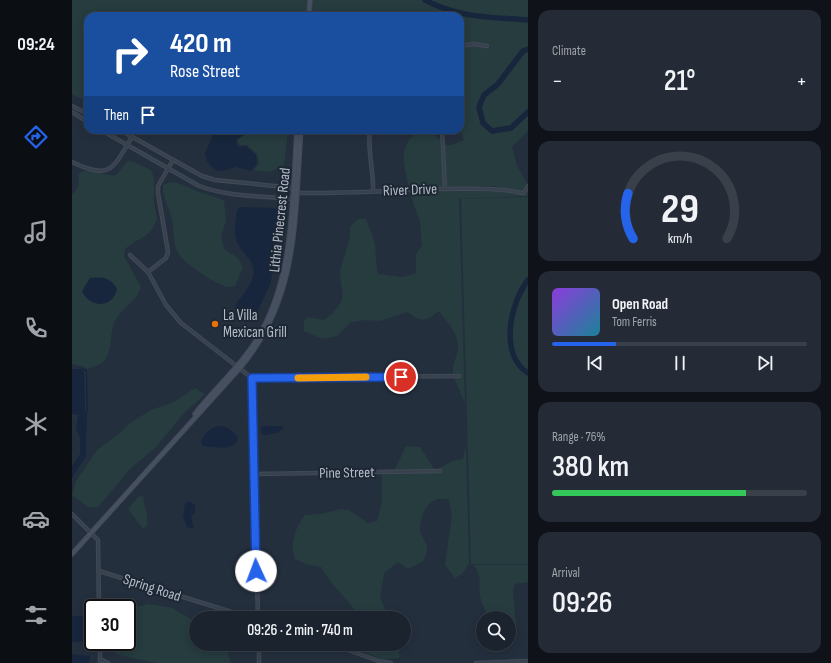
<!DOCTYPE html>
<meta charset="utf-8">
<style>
:root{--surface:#1b232e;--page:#242b36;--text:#f1f3f6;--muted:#a0a4aa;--line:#39404a;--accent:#2563eb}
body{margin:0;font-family:"Sofia Sans Condensed",sans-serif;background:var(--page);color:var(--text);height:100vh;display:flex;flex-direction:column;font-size:15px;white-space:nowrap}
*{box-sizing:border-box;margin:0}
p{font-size:13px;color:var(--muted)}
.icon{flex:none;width:22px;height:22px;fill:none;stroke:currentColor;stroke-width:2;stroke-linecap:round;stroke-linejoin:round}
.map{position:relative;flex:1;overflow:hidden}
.side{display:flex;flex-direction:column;gap:10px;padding:10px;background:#0f1319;width:303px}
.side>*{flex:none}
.hud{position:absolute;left:12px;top:12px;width:380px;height:122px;border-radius:12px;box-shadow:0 2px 10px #0003,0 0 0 1px var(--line);background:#1a4fa0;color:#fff;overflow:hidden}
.fabs{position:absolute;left:404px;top:611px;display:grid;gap:8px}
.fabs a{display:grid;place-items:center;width:40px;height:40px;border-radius:50%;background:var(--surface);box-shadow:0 2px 10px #0003,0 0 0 1px var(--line);font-size:20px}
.speed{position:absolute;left:12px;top:599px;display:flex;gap:8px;font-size:20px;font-weight:700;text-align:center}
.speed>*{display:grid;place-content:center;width:52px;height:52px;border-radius:50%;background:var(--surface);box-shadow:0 2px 10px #0003,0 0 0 1px var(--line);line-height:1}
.speed .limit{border:2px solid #111;border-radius:6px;background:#fff;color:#111}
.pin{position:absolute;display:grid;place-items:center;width:34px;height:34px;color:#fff;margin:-17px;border:2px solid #fff;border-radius:50%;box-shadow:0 1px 4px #0007}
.me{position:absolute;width:44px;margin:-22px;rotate:358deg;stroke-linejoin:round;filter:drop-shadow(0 0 3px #0008)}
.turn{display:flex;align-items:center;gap:14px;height:84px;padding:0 20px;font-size:18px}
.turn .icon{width:52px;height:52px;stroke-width:2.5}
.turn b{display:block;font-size:28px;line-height:34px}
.then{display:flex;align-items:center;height:38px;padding:0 20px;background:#0003;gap:8px;font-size:15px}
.big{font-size:30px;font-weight:600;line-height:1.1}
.side .tile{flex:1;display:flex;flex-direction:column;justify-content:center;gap:6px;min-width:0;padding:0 14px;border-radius:12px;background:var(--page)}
.side .dial{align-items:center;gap:0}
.dial svg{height:104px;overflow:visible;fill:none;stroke:var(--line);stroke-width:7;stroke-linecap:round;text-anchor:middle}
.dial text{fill:var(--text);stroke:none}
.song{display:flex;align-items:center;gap:12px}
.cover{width:48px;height:48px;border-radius:6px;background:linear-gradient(135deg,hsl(270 70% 55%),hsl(190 70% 35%))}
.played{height:4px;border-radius:2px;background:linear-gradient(90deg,var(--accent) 25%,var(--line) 25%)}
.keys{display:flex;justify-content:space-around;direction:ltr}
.heat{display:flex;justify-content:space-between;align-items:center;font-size:22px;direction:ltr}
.charge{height:6px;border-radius:3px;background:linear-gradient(90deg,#34c759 76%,var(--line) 0)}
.trip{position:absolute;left:117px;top:611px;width:222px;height:40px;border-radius:20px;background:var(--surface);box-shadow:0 2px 10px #0003,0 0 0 1px var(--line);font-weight:600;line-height:40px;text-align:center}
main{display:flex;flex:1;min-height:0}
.dock{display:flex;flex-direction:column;width:72px;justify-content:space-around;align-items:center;background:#0b0e12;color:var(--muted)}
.dock .icon{width:28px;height:28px}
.dock .selected{color:var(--accent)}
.dock b{font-size:18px;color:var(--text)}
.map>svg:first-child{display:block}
.green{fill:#263c3f}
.water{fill:#17263c}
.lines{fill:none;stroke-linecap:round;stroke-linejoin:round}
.river{stroke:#17263c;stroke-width:5.5}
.minor-casing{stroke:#414a57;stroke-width:4.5}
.secondary-casing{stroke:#414a57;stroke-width:5.5}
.minor{stroke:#38414e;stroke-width:2.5}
.secondary{stroke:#465061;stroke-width:3.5}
.route-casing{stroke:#184099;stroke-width:10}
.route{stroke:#2563eb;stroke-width:7}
.slow{stroke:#f59e0b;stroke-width:7}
.food-dot{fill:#e8710a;stroke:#1d2633;stroke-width:1.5}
.labels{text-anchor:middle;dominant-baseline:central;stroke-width:4;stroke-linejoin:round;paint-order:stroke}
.street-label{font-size:15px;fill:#b4bcc9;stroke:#1d2633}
.poi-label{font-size:15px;fill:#b4bcc9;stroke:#1d2633;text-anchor:start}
</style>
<main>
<nav class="dock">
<b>09:24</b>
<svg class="icon selected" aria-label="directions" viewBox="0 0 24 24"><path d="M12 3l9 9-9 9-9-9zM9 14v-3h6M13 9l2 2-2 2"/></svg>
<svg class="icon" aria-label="music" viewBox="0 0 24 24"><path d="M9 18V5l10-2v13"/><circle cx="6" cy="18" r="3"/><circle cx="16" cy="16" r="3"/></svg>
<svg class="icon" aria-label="phone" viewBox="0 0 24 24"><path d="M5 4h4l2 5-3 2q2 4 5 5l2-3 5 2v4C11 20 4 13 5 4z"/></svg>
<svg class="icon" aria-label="climate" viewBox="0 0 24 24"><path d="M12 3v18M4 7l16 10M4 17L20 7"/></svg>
<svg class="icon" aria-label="car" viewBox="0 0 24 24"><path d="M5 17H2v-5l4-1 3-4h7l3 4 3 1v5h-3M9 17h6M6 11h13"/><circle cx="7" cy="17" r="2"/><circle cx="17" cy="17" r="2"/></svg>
<svg class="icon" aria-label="filters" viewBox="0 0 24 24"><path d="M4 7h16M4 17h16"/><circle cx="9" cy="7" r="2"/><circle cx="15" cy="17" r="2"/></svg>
</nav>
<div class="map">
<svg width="456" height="663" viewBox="0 0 456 663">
<rect width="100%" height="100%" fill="#242f3e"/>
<!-- green -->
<g class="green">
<path d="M0 0H237L235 16H16V102L0 94Z"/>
<path d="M240 0H456V131L440 147 445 165 455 184 451 191 420 186 374 188 372 143 376 146 392 140 388 128V48L407 46 416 48 417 45 408 43 388 45V16H239Z"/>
<path d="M175 130H216L212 166 197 172 182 170 187 163 185 154 175 145H168L166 143V139L176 133Z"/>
<path d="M344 132H358L368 140 371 188H337C333 166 325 149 344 132Z"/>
<path d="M56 161 62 162 79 170 82 178V203L85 219C78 239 66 237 53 249L52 256 69 287C64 303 50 307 43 321 37 334 41 350 32 361 28 365 20 367 15 369L10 366 0 364V194C7 188 8 183 6 174 19 165 30 177 44 175Z"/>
<path d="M98 182C111 183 114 187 125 191 134 195 143 196 152 201L154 220 149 237 152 249 166 258 171 268 163 286C161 286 159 287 157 287 147 287 110 262 106 253 101 243 102 231 100 220 97 207 90 198 91 185Z"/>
<path d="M420 190 453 195 456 190V196L387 199 393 403 382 378 389 377V374H381C380 364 384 359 386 350 388 335 375 322 367 311 352 323 350 322 335 312L308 321 294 320 279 322 265 336 250 339 232 331V321L236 317 252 320C259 315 268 307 270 299 272 292 268 282 268 274 270 257 279 245 278 227L286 219H294C297 227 302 236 303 246 304 256 304 264 306 274L331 277 344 273V254L350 245 348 222 337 191Z"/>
<path d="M456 197V564H399L389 199Z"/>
<path d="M123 388 133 394 112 413 84 447 58 469 26 507H16L0 495 4 481 25 450 47 434 57 424 79 410 102 402Z"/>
<path d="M334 446 348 447 362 469 310 470 323 469Z"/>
<path d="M394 446 397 563 390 574 383 578 373 565 380 515 377 500C359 493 348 513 348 529 348 536 356 543 355 549 355 553 353 558 351 561L336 569 326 562 312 573 308 598 317 618H282L283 610C271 595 258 583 249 567L234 564 223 559C217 545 224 526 233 515L249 514 269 509 277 510 296 523 305 521 310 501V474L369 472V469H366L380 461 391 459Z"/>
<path d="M71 496C72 507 77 515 75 526L71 529 56 509 66 497Z"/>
<path d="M401 565H456V582L443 584 441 591 444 625 438 630 437 618H415C414 609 409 603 408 596 406 586 411 574 401 565Z"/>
<path d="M37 598 65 607 76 604 100 608 124 622V644H153L159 663H84L43 654V645L40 642H55V608H29Z"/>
<path d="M283 644H327V658L311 659 285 650Z"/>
</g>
<!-- water -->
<g class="water">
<path d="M140 130H173L172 135 165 139 164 143 167 147 174 146 184 155 185 163 179 171 164 167 150 171 143 170 135 162 133 153 140 137Z"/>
<path d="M169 207 204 208 206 211 199 282 183 317 180 319 164 307V304C170 295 178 287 181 277 185 260 170 255 165 242 161 232 164 220 165 210Z"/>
<path d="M18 278C31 277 38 277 45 289 41 309 17 308 10 291Z"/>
<path d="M0 367 11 368 15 370 16 412H15L14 456 0 478V466L8 454V438L4 428 6 416 14 413V372L9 368Z"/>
<path d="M0 369H9L12 372 13 413 8 415 0 414Z"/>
<path d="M146 426C154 425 162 431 166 438L164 444 153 448 131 446 129 443C131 434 138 428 146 426Z"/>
<path d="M191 426H209L212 428 205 433 192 435 190 434 188 428Z"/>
<path d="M115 502H119L123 505V512L119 517 122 529 115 527 111 516 113 503Z"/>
<path d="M0 616H21V641L0 642Z"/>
<path d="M0 654 18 656 17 663H0Z"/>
</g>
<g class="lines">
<!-- river -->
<g class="river">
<path d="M353 0C387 18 418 17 456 20"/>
<path d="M456 49 451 51 426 84 412 95 407 107 411 123 420 131 439 128 456 112"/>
<path d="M456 280C438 303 427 355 456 373"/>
</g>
<defs>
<g id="minor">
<path d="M388 46 402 44 415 46"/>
<path d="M0 106 16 114"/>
<path d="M0 112 16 122"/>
<path d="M29 130 127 186C157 197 190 196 222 199"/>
<path d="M48 130 130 176 143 180 223 188"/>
<path d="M298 130C295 151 302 171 301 191"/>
<path d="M370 130 373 189"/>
<path d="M0 162C39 181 41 168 60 137"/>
<path d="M225 193C274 194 322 190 371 189 398 189 423 187 450 193H452L456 186"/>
<path d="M58 255 76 272 94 305 109 323 180 378 387 376"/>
<path d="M76 272 94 258 96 252 86 193V186L101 160"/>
<path d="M180 378 186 618"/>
<path d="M183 474 368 471"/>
<path d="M0 514 26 540 27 608"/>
<path d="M27 571 179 618"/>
<path d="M28 642V663"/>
<path d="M187 644V663"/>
<path d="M259 644 307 661 319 663"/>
<path d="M28 659 36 663"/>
<path d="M404 663 456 661"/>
</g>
<g id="secondary">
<path d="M237 16 238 0"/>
<path d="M123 414C141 390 165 370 182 344 223 281 220 203 225 130"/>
<path d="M0 554 168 368C228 296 222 218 229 130"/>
</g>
</defs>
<!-- minor casing -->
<use href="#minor" class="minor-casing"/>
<!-- secondary casing -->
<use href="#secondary" class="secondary-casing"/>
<!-- minor -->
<use href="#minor" class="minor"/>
<!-- secondary -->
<use href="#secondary" class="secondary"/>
</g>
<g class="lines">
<defs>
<path id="route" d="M184 571 180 378 329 377"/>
</defs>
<!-- route casing -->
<use href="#route" class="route-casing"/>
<!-- route -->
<use href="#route" class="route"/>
<!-- slow -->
<path class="slow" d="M226 378 294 377"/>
</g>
<!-- markers -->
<circle class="food-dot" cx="143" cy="324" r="4"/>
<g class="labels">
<!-- street labels -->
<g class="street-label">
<text transform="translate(338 190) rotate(-2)">River Drive</text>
<text transform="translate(208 220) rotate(-84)">Lithia Pinecrest Road</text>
<text transform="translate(275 473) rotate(-1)">Pine Street</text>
<text transform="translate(80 588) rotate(18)">Spring Road</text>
</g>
<!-- poi labels -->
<g class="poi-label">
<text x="151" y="315">La Villa<tspan x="151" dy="17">Mexican Grill</tspan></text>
</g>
</g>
</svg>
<div class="fabs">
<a><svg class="icon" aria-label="search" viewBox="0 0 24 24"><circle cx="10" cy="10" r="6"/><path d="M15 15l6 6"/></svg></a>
</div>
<div class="speed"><div class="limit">30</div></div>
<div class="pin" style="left:329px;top:377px;background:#d93025"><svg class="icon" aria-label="arrive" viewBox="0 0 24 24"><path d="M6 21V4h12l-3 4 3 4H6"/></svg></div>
<svg class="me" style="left:184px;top:571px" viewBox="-20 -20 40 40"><circle r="19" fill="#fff"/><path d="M0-13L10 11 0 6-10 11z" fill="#2563eb"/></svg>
<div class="trip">09:26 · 2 min · 740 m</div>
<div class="hud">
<div class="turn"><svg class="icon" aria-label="right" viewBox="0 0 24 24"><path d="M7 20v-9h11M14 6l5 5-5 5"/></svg><div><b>420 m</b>Rose Street</div></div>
<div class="then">Then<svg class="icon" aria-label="arrive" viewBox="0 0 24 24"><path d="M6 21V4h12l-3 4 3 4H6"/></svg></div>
</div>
</div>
<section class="side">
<div class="tile"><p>Climate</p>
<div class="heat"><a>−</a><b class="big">21°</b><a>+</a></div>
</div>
<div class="tile dial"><svg viewBox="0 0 100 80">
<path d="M14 69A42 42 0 1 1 86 69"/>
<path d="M14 69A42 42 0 0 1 10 34" stroke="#2563eb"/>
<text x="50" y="56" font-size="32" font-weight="700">29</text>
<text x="50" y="72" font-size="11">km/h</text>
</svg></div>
<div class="tile">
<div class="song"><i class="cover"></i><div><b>Open Road</b><p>Tom Ferris</p></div></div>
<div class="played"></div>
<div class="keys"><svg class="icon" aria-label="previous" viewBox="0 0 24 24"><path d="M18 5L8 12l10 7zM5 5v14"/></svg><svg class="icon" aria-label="pause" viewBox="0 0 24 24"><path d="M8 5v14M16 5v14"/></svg><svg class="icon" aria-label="next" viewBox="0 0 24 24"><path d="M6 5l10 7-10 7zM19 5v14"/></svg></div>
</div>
<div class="tile"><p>Range · 76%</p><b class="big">380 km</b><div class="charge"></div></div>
<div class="tile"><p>Arrival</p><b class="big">09:26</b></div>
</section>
</main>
